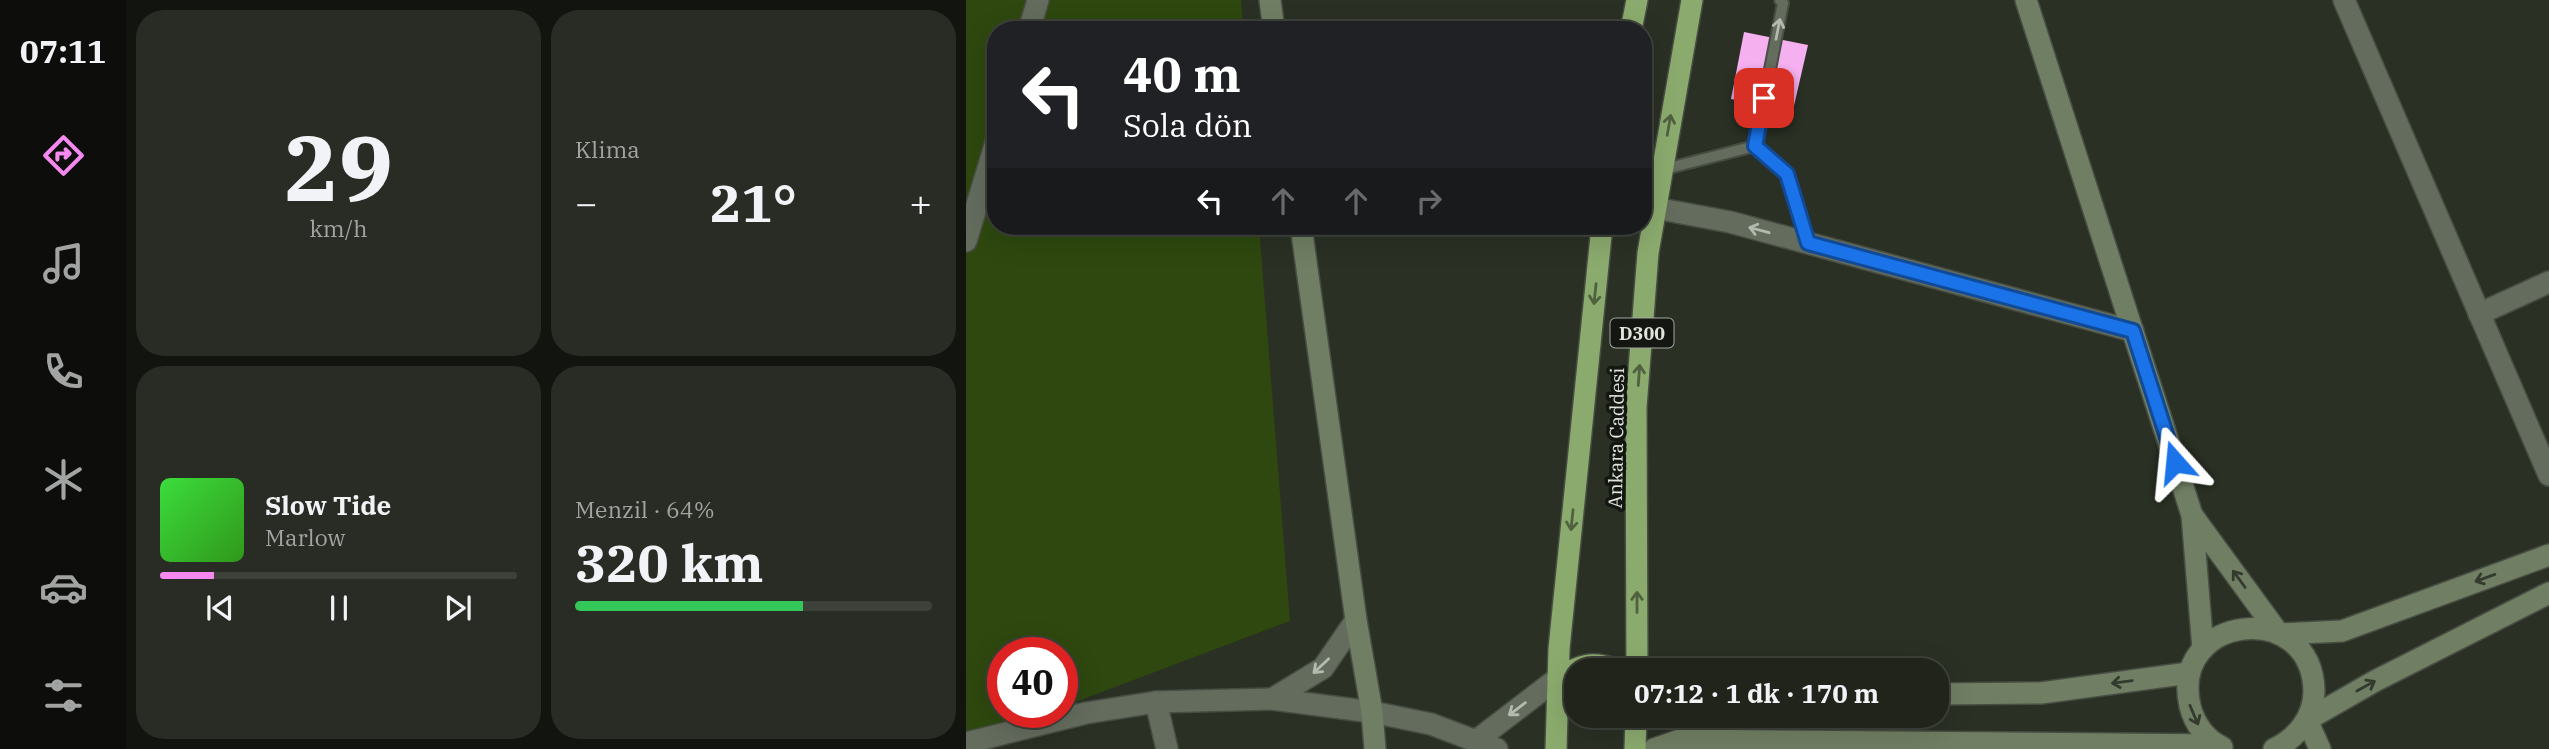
<!DOCTYPE html>
<html lang="tr">
<meta charset="utf-8">
<style>
:root{--surface:#20241b;--page:#282c24;--text:#f1f3f6;--muted:#a2a4a3;--line:#3d413a;--accent:#f589ef}
body{margin:0;font-family:"IBM Plex Serif",serif;background:var(--page);color:var(--text);height:100vh;display:flex;flex-direction:column;font-size:26px;white-space:nowrap}
*{box-sizing:border-box;margin:0}
p{font-size:23px;color:var(--muted)}
.icon{flex:none;width:38px;height:38px;fill:none;stroke:currentColor;stroke-width:2;stroke-linecap:round;stroke-linejoin:round}
.map{position:relative;flex:1;overflow:hidden}
.sheet{display:flex;flex-direction:column;gap:10px;padding:10px;background:#12140f;width:840px}
.sheet>*{flex:none}
.banner{position:absolute;left:21px;top:21px;width:665px;height:214px;border-radius:28px;box-shadow:0 7px 28px #0002,0 0 0 2px var(--line);background:#202124;color:#fff;overflow:hidden}
.speed{position:absolute;left:21px;top:637px;display:flex;gap:14px;font-size:35px;font-weight:700;text-align:center}
.speed>*{display:grid;place-content:center;width:91px;height:91px;border-radius:50%;background:var(--surface);box-shadow:0 7px 28px #0002,0 0 0 2px var(--line);line-height:1}
.speed .limit{border:10px solid #d22;background:#fff;color:#111}
.pin{position:absolute;display:grid;place-items:center;width:60px;height:60px;color:#fff;margin:-30px;border-radius:14px;box-shadow:0 4px 10px #0006}
.me{position:absolute;width:77px;margin:-38px;rotate:342deg;stroke-linejoin:round;filter:drop-shadow(0 0 5px #0008)}
.turn{display:flex;align-items:center;gap:24px;height:147px;padding:0 21px;font-size:32px}
.turn .icon{width:91px;height:91px;stroke-width:2.5}
.turn b{display:block;font-size:49px;line-height:60px}
.lanes{display:flex;align-items:center;height:66px;padding:0 21px;background:#0003;justify-content:center;gap:35px;direction:ltr}
.lanes .off{opacity:.35}
.big{font-size:52px;font-weight:800;line-height:1.1}
.sheet .widget{flex:1;display:flex;flex-direction:column;justify-content:center;gap:10px;min-width:0;padding:0 24px;border-radius:28px;background:var(--page)}
.sheet .dial{align-items:center;gap:0}
.dial b{font-size:91px;line-height:1}
.song{display:flex;align-items:center;gap:21px}
.cover{width:84px;height:84px;border-radius:10px;background:linear-gradient(135deg,hsl(120 70% 55%),hsl(110 70% 35%))}
.played{height:7px;border-radius:4px;background:linear-gradient(90deg,var(--accent) 15%,var(--line) 15%)}
.keys{display:flex;justify-content:space-around;direction:ltr}
.heat{display:flex;justify-content:space-between;align-items:center;font-size:38px;direction:ltr}
.charge{height:10px;border-radius:5px;background:linear-gradient(90deg,#34c759 64%,var(--line) 0)}
.sheet .tiles{flex:1;display:grid;gap:10px;grid-template-columns:repeat(2,1fr)}
.trip{position:absolute;left:598px;top:658px;width:385px;height:70px;border-radius:28px;background:var(--surface);box-shadow:0 7px 28px #0002,0 0 0 2px var(--line);font-weight:800;line-height:70px;text-align:center}
main{display:flex;flex:1;min-height:0}
.tab-bar{display:flex;flex-direction:column;width:126px;justify-content:space-around;align-items:center;background:#0d0e0b;color:var(--muted)}
.tab-bar .icon{width:49px;height:49px}
.tab-bar .current{color:var(--accent)}
.tab-bar b{font-size:32px;color:var(--text)}
.map>svg:first-child{display:block}
.green{fill:#2e480f}
.building{fill:#f5b0f0}
.lines{fill:none;stroke-linecap:round;stroke-linejoin:round}
.lane-casing{stroke:#484d43;stroke-width:14}
.street-casing{stroke:#484d43;stroke-width:24}
.secondary-casing{stroke:#484d43;stroke-width:24}
.highway-casing{stroke:#484d43;stroke-width:24}
.lane{stroke:#646c5e;stroke-width:10}
.street{stroke:#646c5e;stroke-width:21}
.secondary{stroke:#707f63;stroke-width:21}
.highway{stroke:#8bab6e;stroke-width:21}
.oneway{stroke:#b5bab0}
.oneway2{stroke:#506140}
.oneway3{stroke:#343b2e}
.route-casing{stroke:#114b97;stroke-width:18}
.route{stroke:#1a73e8;stroke-width:12}
.labels{text-anchor:middle;dominant-baseline:central;stroke-width:7;stroke-linejoin:round;paint-order:stroke}
.shield{fill:#141711;stroke:#a3a69f;stroke-width:2}
.shield-label{font-size:18px;font-weight:bold;fill:#e0e4dc}
.street-label{font-size:19px;fill:#e0e4dc;stroke:#141711}
</style>
<main>
<nav class="tab-bar">
<b>07:11</b>
<svg class="icon current" aria-label="directions" viewBox="0 0 24 24"><path d="M12 3l9 9-9 9-9-9zM9 14v-3h6M13 9l2 2-2 2"/></svg>
<svg class="icon" aria-label="music" viewBox="0 0 24 24"><path d="M9 18V5l10-2v13"/><circle cx="6" cy="18" r="3"/><circle cx="16" cy="16" r="3"/></svg>
<svg class="icon" aria-label="phone" viewBox="0 0 24 24"><path d="M5 4h4l2 5-3 2q2 4 5 5l2-3 5 2v4C11 20 4 13 5 4z"/></svg>
<svg class="icon" aria-label="climate" viewBox="0 0 24 24"><path d="M12 3v18M4 7l16 10M4 17L20 7"/></svg>
<svg class="icon" aria-label="car" viewBox="0 0 24 24"><path d="M5 17H2v-5l4-1 3-4h7l3 4 3 1v5h-3M9 17h6M6 11h13"/><circle cx="7" cy="17" r="2"/><circle cx="17" cy="17" r="2"/></svg>
<svg class="icon" aria-label="filters" viewBox="0 0 24 24"><path d="M4 7h16M4 17h16"/><circle cx="9" cy="7" r="2"/><circle cx="15" cy="17" r="2"/></svg>
</nav>
<section class="sheet">
<div class="tiles">
<div class="widget dial"><b>29</b><p>km/h</p></div>
<div class="widget"><p>Klima</p>
<div class="heat"><a>−</a><b class="big">21°</b><a>+</a></div>
</div>
<div class="widget">
<div class="song"><i class="cover"></i><div><b>Slow Tide</b><p>Marlow</p></div></div>
<div class="played"></div>
<div class="keys"><svg class="icon" aria-label="previous" viewBox="0 0 24 24"><path d="M18 5L8 12l10 7zM5 5v14"/></svg><svg class="icon" aria-label="pause" viewBox="0 0 24 24"><path d="M8 5v14M16 5v14"/></svg><svg class="icon" aria-label="next" viewBox="0 0 24 24"><path d="M6 5l10 7-10 7zM19 5v14"/></svg></div>
</div>
<div class="widget"><p>Menzil · 64%</p><b class="big">320 km</b><div class="charge"></div></div>
</div>
</section>
<div class="map">
<svg width="1583" height="749" viewBox="0 0 1583 749">
<rect width="100%" height="100%" fill="#2a3024"/>
<!-- green -->
<path class="green" d="M0 0H275L277 30H30V226H293L324 621 96 707V653H37V712H84L0 744Z"/>
<!-- building -->
<path class="building" d="M778 32 842 45 827 110 765 99Z"/>
<g class="lines">
<defs>
<g id="lane">
<path d="M789 146 821 174 842 243"/>
<path d="M695 170 789 146 817 3 814 0"/>
</g>
<g id="street">
<path d="M1378 0 1583 475"/>
<path d="M63 30 72 0"/>
<path d="M689 208 764 222 1167 331"/>
<path d="M0 241 30 142"/>
<path d="M1513 314 1583 282"/>
<path d="M306 699 357 668 390 620"/>
<path d="M190 702 201 749"/>
<path d="M511 740 592 678"/>
<path d="M0 743 120 713 190 702 306 699 406 712 465 724 531 749"/>
</g>
<g id="secondary">
<path d="M304 0 308 30"/>
<path d="M1060 0 1226 515 1237 649"/>
<path d="M335 226 390 620 406 712 409 749"/>
<path d="M1226 515 1313 634 1376 631 1583 555"/>
<path d="M971 694 1075 693 1223 673"/>
<path d="M1256 747C1240 740 1228 723 1224 706 1203 614 1346 598 1348 691 1348 717 1331 738 1308 749"/>
<path d="M688 749 714 740 1252 745"/>
<path d="M1354 749 1341 720 1409 681 1583 593"/>
</g>
<g id="highway">
<path d="M665 30 671 0"/>
<path d="M671 670 670 408 682 253 726 0"/>
<path d="M592 678C616 665 624 660 651 670"/>
<path d="M590 749 593 649 636 226"/>
<path d="M669 749 670 716"/>
</g>
</defs>
<!-- lane casing -->
<use href="#lane" class="lane-casing"/>
<!-- street casing -->
<use href="#street" class="street-casing"/>
<!-- secondary casing -->
<use href="#secondary" class="secondary-casing"/>
<!-- highway casing -->
<use href="#highway" class="highway-casing"/>
<!-- lane -->
<use href="#lane" class="lane"/>
<!-- street -->
<use href="#street" class="street"/>
<!-- secondary -->
<use href="#secondary" class="secondary"/>
<!-- highway -->
<use href="#highway" class="highway"/>
</g>
<!-- one-way arrows -->
<defs><path id="oneway-shaft" d="M-6 0H5M1.5-3L5.5 0L1.5 3" fill="none" stroke-width="1.6" stroke-linecap="round" stroke-linejoin="round" transform="scale(1.75)"/></defs>
<g class="oneway">
<use href="#oneway-shaft" transform="translate(812 29) rotate(-79)"/>
<use href="#oneway-shaft" transform="translate(793 230) rotate(-165)"/>
<use href="#oneway-shaft" transform="translate(355 666) rotate(137)"/>
<use href="#oneway-shaft" transform="translate(551 709) rotate(143)"/>
</g>
<g class="oneway2">
<use href="#oneway-shaft" transform="translate(703 125) rotate(-80)"/>
<use href="#oneway-shaft" transform="translate(629 294) rotate(96)"/>
<use href="#oneway-shaft" transform="translate(673 375) rotate(-86)"/>
<use href="#oneway-shaft" transform="translate(606 520) rotate(96)"/>
<use href="#oneway-shaft" transform="translate(671 602) rotate(-90)"/>
</g>
<g class="oneway3">
<use href="#oneway-shaft" transform="translate(1519 578) rotate(160)"/>
<use href="#oneway-shaft" transform="translate(1273 579) rotate(-126)"/>
<use href="#oneway-shaft" transform="translate(1156 682) rotate(172)"/>
<use href="#oneway-shaft" transform="translate(1400 686) rotate(-29)"/>
<use href="#oneway-shaft" transform="translate(1228 715) rotate(67)"/>
</g>
<g class="lines">
<defs>
<path id="route" d="M798 98 789 146 821 174 842 243 1167 331 1209 462"/>
</defs>
<!-- route casing -->
<use href="#route" class="route-casing"/>
<!-- route -->
<use href="#route" class="route"/>
</g>
<g class="labels">
<!-- shield labels -->
<rect class="shield" x="644.5" y="318.5" width="63" height="29" rx="5"/>
<g class="shield-label">
<text x="676" y="333">D300</text>
</g>
<!-- street labels -->
<g class="street-label">
<text transform="translate(650 438) rotate(-89)">Ankara Caddesi</text>
</g>
</g>
</svg>
<div class="speed"><div class="limit">40</div></div>
<div class="pin" style="left:798px;top:98px;background:#d93025"><svg class="icon" aria-label="arrive" viewBox="0 0 24 24"><path d="M6 21V4h12l-3 4 3 4H6"/></svg></div>
<svg class="me" style="left:1209px;top:462px" viewBox="-20 -20 40 40"><path d="M0-17L14 15 0 8-14 15z" fill="#1a73e8" stroke="#fff" stroke-width="4"/></svg>
<div class="trip">07:12 · 1 dk · 170 m</div>
<div class="banner">
<div class="turn"><svg class="icon" aria-label="left" viewBox="0 0 24 24"><path d="M17 20v-9H6M10 6l-5 5 5 5"/></svg><div><b>40 m</b>Sola dön</div></div>
<div class="lanes"><svg class="icon" aria-label="left" viewBox="0 0 24 24"><path d="M17 20v-9H6M10 6l-5 5 5 5"/></svg><svg class="icon off" aria-label="ahead" viewBox="0 0 24 24"><path d="M12 20V5M6 11l6-6 6 6"/></svg><svg class="icon off" aria-label="ahead" viewBox="0 0 24 24"><path d="M12 20V5M6 11l6-6 6 6"/></svg><svg class="icon off" aria-label="right" viewBox="0 0 24 24"><path d="M7 20v-9h11M14 6l5 5-5 5"/></svg></div>
</div>
</div>
</main>
